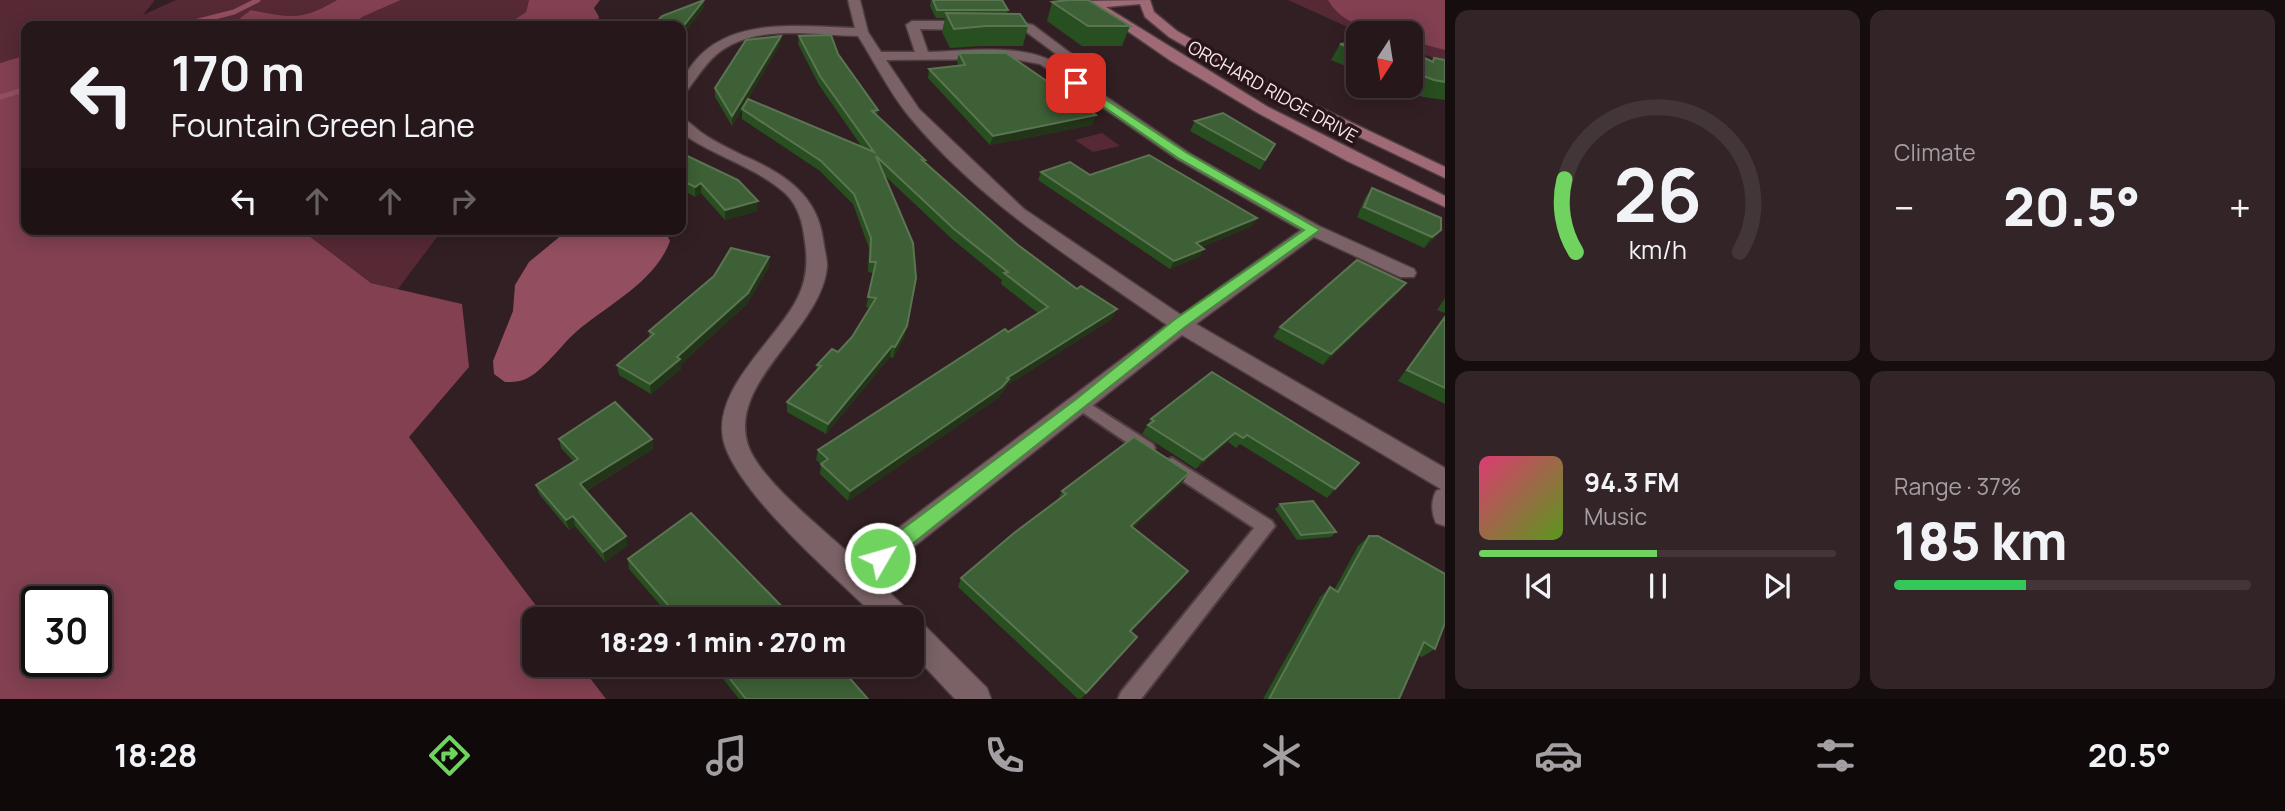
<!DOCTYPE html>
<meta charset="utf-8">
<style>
:root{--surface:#26171a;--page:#322427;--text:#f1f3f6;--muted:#a49fa2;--line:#423639;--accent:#70d35f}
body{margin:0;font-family:Manrope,sans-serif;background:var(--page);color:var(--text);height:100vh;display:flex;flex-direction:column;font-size:26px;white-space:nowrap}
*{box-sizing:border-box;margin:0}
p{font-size:23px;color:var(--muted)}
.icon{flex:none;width:38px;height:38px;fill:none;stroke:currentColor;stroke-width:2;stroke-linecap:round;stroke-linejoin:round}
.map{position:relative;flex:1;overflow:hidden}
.drawer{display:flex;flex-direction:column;gap:10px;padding:10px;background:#150d0e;width:840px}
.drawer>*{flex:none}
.top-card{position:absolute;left:21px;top:21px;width:665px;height:214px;border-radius:14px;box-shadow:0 4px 18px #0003,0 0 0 2px var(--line);background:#26171a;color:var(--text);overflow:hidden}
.needle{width:46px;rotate:192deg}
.controls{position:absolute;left:1346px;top:21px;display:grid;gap:14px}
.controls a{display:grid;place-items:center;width:77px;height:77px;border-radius:14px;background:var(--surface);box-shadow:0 4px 18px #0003,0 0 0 2px var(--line);font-size:35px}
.speed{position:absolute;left:21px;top:586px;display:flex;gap:14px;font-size:35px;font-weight:700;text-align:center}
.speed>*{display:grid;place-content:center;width:91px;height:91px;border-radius:50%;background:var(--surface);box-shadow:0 4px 18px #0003,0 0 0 2px var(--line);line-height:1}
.speed .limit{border:4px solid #111;border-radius:10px;background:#fff;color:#111}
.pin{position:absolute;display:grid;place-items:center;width:60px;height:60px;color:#fff;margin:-30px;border-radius:14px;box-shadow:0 4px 10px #0006}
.me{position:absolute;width:77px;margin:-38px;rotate:52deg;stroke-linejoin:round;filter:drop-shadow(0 0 5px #0008)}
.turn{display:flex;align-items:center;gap:24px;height:147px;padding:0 35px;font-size:32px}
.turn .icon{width:91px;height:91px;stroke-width:2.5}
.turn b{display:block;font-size:49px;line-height:60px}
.lanes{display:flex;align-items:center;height:66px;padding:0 35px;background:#0003;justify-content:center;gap:35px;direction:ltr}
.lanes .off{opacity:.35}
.big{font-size:52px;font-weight:800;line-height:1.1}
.drawer .card{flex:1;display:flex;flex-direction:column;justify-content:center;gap:10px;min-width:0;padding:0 24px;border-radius:14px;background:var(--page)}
.drawer .dial{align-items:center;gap:0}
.dial svg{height:182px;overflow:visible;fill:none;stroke:var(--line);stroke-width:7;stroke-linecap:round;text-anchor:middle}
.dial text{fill:var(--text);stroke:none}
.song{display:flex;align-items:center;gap:21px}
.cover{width:84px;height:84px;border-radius:10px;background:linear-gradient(135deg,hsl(340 70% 55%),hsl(90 70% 35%))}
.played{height:7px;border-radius:4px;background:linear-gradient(90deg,var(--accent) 50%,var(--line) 50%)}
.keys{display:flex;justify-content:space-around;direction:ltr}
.heat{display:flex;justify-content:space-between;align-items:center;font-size:38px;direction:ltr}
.charge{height:10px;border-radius:5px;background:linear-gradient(90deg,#34c759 37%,var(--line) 0)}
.drawer .tiles{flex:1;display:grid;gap:10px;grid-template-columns:repeat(2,1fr)}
.trip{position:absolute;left:522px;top:607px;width:402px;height:70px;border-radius:14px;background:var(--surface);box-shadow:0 4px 18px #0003,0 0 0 2px var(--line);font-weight:800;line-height:70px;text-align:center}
.dock{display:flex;height:112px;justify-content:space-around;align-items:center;background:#0f090a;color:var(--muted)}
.dock .icon{width:49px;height:49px}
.dock .active{color:var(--accent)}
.dock b{font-size:32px;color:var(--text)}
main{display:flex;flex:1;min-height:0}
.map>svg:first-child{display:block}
.green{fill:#562935}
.forest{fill:#824051;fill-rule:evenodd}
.water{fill:#934f60}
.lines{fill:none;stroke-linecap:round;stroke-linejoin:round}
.stream{stroke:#934f60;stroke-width:5}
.lane-casing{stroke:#4e3e41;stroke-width:4}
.street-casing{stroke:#4e3e41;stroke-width:3}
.secondary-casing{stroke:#4e3e41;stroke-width:3}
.lane{fill:#7a6266;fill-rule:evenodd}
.street{fill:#7a6266;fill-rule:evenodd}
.secondary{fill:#9f6a76;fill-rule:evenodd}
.wall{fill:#284f20}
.shaded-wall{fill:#233518}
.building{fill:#3e6036;stroke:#5b7552;stroke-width:2}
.route{fill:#70d35f;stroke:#49893e;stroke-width:2}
.labels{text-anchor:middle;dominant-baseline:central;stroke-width:7;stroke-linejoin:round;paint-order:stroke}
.far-street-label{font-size:18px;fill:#f5e7ea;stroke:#28151a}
</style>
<main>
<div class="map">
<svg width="1445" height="699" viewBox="0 0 1445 699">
<rect width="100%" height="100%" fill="#321f23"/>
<!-- green -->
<g class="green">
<path d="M0 0H155L143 15 176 0H337C301 21 291 18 251 10L249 26H183L182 22 165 20 139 26H26V55L0 63Z"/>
<path d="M401 0H529L526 12 505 26H353L362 17Z"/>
<path d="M1288 0H1445V62L1411 50 1410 33H1361Z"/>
<path d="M1102 133 1120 146 1093 152 1075 140Z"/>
<path d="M300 229H443L398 289 371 283Z"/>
</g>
<!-- forest -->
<g class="forest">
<path d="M337 0H401L362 17 353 26H249L239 19 251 10C291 18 301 21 337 0Z"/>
<path d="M529 0H600L594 8 599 17 597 25 484 26H505L526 12Z"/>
<path d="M1328 0H1445V50L1411 41 1410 33C1380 33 1344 28 1328 0Z"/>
<path d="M26 55V229H300L371 283 462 304 469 367 409 437 546 619 534 620V665H580L606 699H0V63ZM96 602V662H37V602Z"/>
</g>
<!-- water -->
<path class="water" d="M569 229H664L670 241C655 282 609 304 577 331 563 343 546 367 531 376 522 382 515 382 505 382L494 374 493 361 513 311 515 285 529 262Z"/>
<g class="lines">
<!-- stream -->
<g class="stream">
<path d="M145 26 154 23 161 26"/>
<path d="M179 26 234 12 258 0"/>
<path d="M0 97 26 89"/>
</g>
<defs>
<g id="lane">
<path d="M1081 398 1153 444 1155 448 1153 452 1147 454 1141 452 1076 408 1074 404 1076 400Z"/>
<path d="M1172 458 1272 521 1275 526 1141 699H1118L1121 692 1254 528 1166 470 1164 465 1166 460Z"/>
</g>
<path id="street" d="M848 0H860L868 32 881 52H915L906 25 912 21H1015L1033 25 1089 67 1071 73 1189 153 1252 189 1319 226 1414 269 1416 273 1414 277H1400L1314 237 1196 324 1445 468V526L1436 523C1431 512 1431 501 1436 491L1441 489 1182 335 874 578 909 611 913 620 922 623 987 688 991 699H955L912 653V620H879C836 577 744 500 725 446 707 393 776 341 797 299 807 280 808 262 805 242 803 224 799 207 786 194 759 169 720 158 689 138L681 131V119C690 121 695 128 702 133 715 142 730 149 744 156 783 173 817 194 823 239 824 248 827 258 827 266 823 328 727 381 748 445 760 481 827 532 856 560L1167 325C1077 262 979 202 908 115 888 90 874 61 858 36 813 35 754 23 717 54 704 65 696 79 686 92L681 93C681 79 687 71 696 60 734 16 803 27 855 28ZM920 29 1025 31 1071 65 1061 66C1025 42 970 51 928 52ZM1013 59 1040 64 1177 159 1301 230 1181 315 1024 209 919 109 886 60Z"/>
<path id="secondary" d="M1150 0 1154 12 1177 31 1277 87 1445 167V178L1267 93 1169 37 1145 17 1140 4 1106 7 1268 107 1445 196V207L1347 161 1258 113 1171 61 1084 1Z"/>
</defs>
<!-- lane casing -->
<use href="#lane" class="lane-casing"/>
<!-- street casing -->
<use href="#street" class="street-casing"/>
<!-- secondary casing -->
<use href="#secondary" class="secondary-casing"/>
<!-- lane -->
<use href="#lane" class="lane"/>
<!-- street -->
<use href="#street" class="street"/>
<!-- secondary -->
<use href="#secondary" class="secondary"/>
</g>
<!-- wall -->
<g class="wall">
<path d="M931 0H1002L1008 10 1007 14 1028 26 1023 46H981L950 48 942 32 945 18H936L930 6Z"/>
<path d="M1052 2 1130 26 1122 46H1082L1047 21Z"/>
<path d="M781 36 780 44 748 99 862 147 819 85 798 44 799 36 838 54 878 110 877 115 925 160 924 163 1018 245 1112 319 1006 386 1005 389 998 398 848 501 820 474 821 464 816 460 818 450 1038 313 1001 284 1002 280 952 239 884 175 905 336 893 358 890 357 826 434 787 412V402L816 371 817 365 838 352 852 337 870 308 866 307 874 273 868 272 869 248 853 204 820 171 742 119V109L747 101 732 126 715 97V88Z"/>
<path d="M1358 42V71L1331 60 1340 44Z"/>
<path d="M1410 51 1432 61 1434 58 1445 60V100L1423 97 1396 86H1410Z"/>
<path d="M959 53 1096 115 1092 125 990 145 928 78 929 69 959 66 957 62Z"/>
<path d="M1195 121 1275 144 1260 170 1190 131Z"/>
<path d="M681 153 757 211 725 220 701 193 695 197 681 189Z"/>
<path d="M1041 172 1090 175 1257 218 1252 226 1202 247 1200 256 1170 269 1038 180Z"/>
<path d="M1372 188 1441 218 1433 240 1424 248 1357 217 1365 198Z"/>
<path d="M769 257V267L747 304 680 365 681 369 651 394 619 375 617 365 649 338V331Z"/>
<path d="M1406 283 1398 293 1323 365 1273 337 1280 327Z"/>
<path d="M1445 298V313L1437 310Z"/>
<path d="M1445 315V404L1398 381Z"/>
<path d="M1212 372 1359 463 1327 498 1240 444 1236 448 1228 442 1196 469 1142 434 1151 419Z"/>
<path d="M559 439H652L653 449 586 491 628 545 605 562 575 526 569 530 539 494 536 485 573 461 561 448Z"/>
<path d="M1182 483 1133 528 1188 571 1181 580 1131 631 1137 637 1081 699H1078L958 587 961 578 1058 500 1062 491Z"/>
<path d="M1280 504 1336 532 1331 537 1297 540 1275 509Z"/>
<path d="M1369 536 1435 649 1422 657 1418 655 1399 699H1263L1320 597 1330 587 1334 590 1358 546Z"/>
<path d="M628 559 795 620H673L629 569Z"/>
<path d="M712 665H838L868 699H739Z"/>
</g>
<!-- shaded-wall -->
<g class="shaded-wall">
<path d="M704 0V8L681 38V29Z"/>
<path d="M781 36 780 44 732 126V116Z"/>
<path d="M1096 115 1092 125 990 145 993 136Z"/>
<path d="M701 183V193L695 197V187Z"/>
<path d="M758 201 757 211 725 220V210Z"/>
<path d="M1257 218 1252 226 1192 251 1196 243Z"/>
<path d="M1441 230 1433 240 1424 248 1432 237Z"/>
<path d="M1204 249 1200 256 1170 269 1174 261Z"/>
<path d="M769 257V267L747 304 680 365 681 369 651 394 650 384 677 357Z"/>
<path d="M1406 283 1398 293 1323 365 1331 354Z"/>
<path d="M1117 309 1112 319 1006 386 1005 389 998 398 848 501 850 491 1007 378Z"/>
<path d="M907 326 905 336 893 358 895 347Z"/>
<path d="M892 346 890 357 826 434 828 424Z"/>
<path d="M1235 433 1228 442 1196 469 1203 460Z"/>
<path d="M652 439 653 449 582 493 580 484Z"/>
<path d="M1189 473 1182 483 1125 535 1131 526Z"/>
<path d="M573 516 575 526 569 530 566 520Z"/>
<path d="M626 536 628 545 605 562 603 552Z"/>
<path d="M1188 571 1181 580 1123 639 1130 631Z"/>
</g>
<!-- building -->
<g class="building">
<path d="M704 0 681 29V26H652L662 16Z"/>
<path d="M933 0H1002L1008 10H937Z"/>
<path d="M1068 0H1088L1130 26H1088L1052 2Z"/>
<path d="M946 13 1020 14 1028 26H986L954 29Z"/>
<path d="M831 35 838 54 878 110 872 111 925 160H922L1018 245 1077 289 1081 286 1117 309 1007 378 1009 379 1002 387 850 491 821 464 828 459 818 450 1005 329 1008 332 1048 307 1004 273 1008 272 954 229 876 156 913 243 916 278 907 326 895 347 892 346 828 424 787 402 821 366 817 365 832 349 838 352 852 337 876 298 868 297 876 262H870L871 238 854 194 821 161 742 109 748 99 874 152 820 76 799 36Z"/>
<path d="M781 36 732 116 715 88 746 40Z"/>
<path d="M1358 42V51L1340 44Z"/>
<path d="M1410 51 1433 62 1434 58 1445 60V82L1434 80 1410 71Z"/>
<path d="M959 53H1006L1096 115 993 136 929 69 965 65Z"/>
<path d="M1223 113 1275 144 1265 160 1195 121Z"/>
<path d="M681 153 738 180 758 201 725 210 701 183 695 187 681 180Z"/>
<path d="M1149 155 1257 218 1196 243 1204 249 1174 261 1041 172 1070 162 1090 175Z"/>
<path d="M1372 188 1441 218V230L1432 237 1364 207Z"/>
<path d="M731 248 769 257 748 293 677 357 680 359 650 384 617 365 654 334 649 331 714 276Z"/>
<path d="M1357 260 1406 283 1331 354 1280 327Z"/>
<path d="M1445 317V388L1407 370Z"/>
<path d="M1212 372 1359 463 1335 489 1247 435 1243 438 1235 433 1203 460 1148 425 1154 421 1151 419Z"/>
<path d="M615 402 652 439 580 484 626 536 603 552 573 516 566 520 536 485 578 459 559 439Z"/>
<path d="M1134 437 1189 473 1131 526 1188 571 1130 631 1137 637 1086 693 961 578 1014 533 1066 494 1062 491Z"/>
<path d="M1313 501 1336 532 1301 535 1280 504Z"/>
<path d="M691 513 795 620H681L628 559Z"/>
<path d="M1369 536H1378L1445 574V623L1435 649 1424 642 1399 699H1269L1330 587 1338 592Z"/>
<path d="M719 665H838L868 699H746Z"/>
</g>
<!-- route -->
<path class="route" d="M1076 80 1187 153 1320 230 1185 327 887 564 880 567 873 564 870 558 873 551 1075 400 1174 320 1304 230 1178 158 1072 85 1070 83Z"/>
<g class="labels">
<!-- far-street labels -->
<g class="far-street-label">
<text transform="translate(1273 91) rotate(29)">ORCHARD RIDGE DRIVE</text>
</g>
</g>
</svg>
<div class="controls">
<a><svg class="needle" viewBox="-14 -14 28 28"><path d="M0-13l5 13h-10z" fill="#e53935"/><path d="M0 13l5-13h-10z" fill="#a49fa2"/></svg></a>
</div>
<div class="speed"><div class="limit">30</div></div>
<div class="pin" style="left:1076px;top:83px;background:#d93025"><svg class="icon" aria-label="arrive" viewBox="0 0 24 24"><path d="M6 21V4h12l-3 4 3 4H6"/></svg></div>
<svg class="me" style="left:880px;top:558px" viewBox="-20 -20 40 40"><circle r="17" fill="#70d35f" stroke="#fff" stroke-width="3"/><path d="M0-11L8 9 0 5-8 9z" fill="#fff"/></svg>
<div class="trip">18:29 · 1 min · 270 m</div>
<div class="top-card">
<div class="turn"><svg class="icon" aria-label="left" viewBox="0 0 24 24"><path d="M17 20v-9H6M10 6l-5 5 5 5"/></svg><div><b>170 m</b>Fountain Green Lane</div></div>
<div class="lanes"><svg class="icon" aria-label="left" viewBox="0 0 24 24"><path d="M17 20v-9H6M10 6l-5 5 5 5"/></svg><svg class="icon off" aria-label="ahead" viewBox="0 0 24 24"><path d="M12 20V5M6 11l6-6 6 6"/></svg><svg class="icon off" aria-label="ahead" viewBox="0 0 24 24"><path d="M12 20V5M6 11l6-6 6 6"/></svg><svg class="icon off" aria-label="right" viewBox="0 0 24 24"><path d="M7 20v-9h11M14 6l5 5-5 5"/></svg></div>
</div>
</div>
<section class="drawer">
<div class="tiles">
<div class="card dial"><svg viewBox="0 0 100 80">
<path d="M14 69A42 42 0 1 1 86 69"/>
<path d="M14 69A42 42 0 0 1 9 37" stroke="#70d35f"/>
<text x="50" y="56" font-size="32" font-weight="700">26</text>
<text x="50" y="72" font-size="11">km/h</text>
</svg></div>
<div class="card"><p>Climate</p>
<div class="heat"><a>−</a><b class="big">20.5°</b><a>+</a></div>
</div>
<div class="card">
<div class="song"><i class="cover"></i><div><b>94.3 FM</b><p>Music</p></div></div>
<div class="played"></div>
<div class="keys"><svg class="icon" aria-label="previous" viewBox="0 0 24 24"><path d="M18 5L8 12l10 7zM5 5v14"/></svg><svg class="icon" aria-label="pause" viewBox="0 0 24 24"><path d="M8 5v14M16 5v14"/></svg><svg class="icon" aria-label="next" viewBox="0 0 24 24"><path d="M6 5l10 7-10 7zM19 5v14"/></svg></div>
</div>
<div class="card"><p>Range · 37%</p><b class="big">185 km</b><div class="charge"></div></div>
</div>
</section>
</main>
<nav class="dock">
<b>18:28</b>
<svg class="icon active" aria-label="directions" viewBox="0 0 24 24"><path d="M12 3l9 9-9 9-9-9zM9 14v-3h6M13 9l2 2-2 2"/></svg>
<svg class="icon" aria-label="music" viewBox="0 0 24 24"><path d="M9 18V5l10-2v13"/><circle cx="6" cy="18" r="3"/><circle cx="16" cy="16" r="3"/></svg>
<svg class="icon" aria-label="phone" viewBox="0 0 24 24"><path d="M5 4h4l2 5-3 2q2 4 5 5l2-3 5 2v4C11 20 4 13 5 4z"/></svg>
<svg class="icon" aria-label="climate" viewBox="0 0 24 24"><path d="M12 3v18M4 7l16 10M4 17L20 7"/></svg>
<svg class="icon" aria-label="car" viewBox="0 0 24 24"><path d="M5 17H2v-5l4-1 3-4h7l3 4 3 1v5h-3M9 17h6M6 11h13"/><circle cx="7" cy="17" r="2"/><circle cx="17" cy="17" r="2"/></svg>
<svg class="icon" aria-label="filters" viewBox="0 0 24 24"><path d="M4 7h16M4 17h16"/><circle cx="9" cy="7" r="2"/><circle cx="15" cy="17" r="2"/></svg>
<b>20.5°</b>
</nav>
